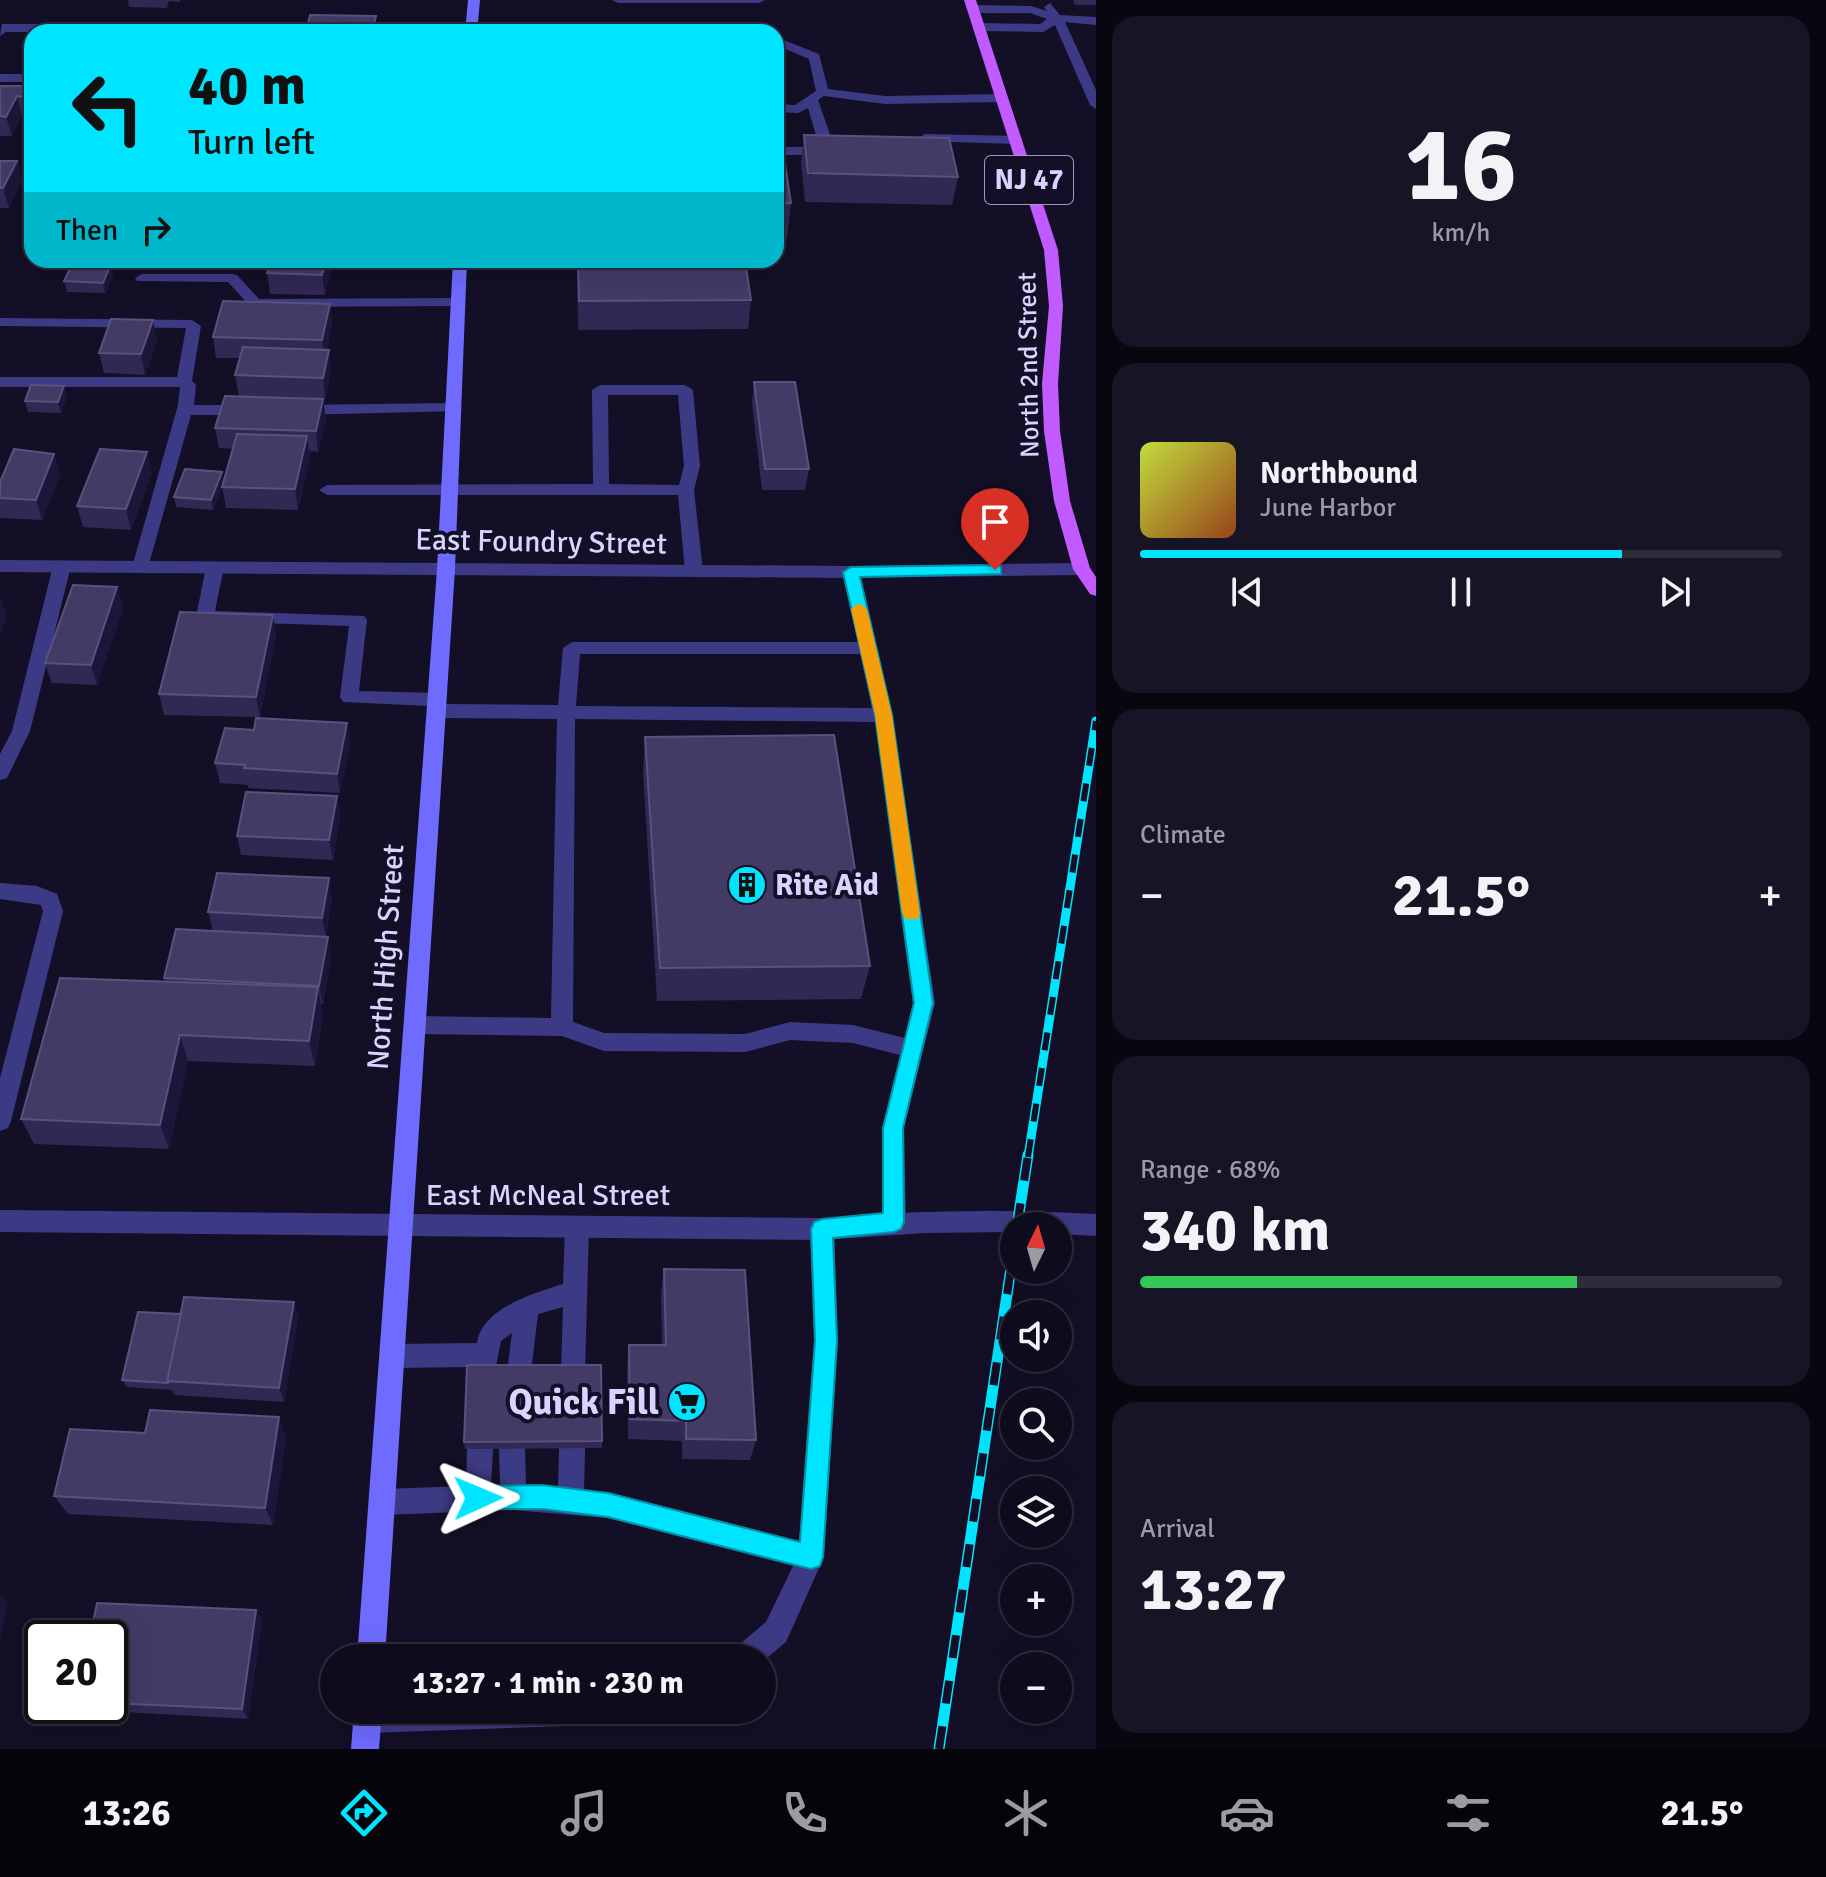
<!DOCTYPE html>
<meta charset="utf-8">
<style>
:root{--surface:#0e0b1c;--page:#171425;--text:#f1f3f6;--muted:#9b9ba3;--line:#2e2b3b;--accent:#00e5ff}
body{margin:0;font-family:Signika,sans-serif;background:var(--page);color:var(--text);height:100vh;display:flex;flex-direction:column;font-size:30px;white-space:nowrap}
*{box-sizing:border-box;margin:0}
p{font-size:26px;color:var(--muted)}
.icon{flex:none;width:44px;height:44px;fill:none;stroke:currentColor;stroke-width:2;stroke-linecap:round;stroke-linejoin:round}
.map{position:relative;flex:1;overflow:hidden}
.panel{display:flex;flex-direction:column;gap:16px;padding:16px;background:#08060f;width:730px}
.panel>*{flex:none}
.banner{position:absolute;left:24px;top:24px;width:760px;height:244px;border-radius:24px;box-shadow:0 8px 32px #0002,0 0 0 2px var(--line);background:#00e5ff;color:#111;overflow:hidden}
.needle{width:52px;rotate:5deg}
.fabs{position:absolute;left:1000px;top:1212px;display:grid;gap:16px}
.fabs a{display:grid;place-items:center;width:72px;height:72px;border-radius:50%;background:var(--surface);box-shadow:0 8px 32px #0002,0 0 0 2px var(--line);font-size:40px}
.speed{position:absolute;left:24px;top:1620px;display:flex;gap:16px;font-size:40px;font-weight:700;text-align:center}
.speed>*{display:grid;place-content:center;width:104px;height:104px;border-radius:50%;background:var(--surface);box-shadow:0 8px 32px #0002,0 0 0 2px var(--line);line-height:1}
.speed .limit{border:4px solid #111;border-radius:12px;background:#fff;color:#111}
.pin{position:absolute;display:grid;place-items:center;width:68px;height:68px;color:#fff;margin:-82px -34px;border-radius:50% 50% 50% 0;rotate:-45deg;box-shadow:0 0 8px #0007}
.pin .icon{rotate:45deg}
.me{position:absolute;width:88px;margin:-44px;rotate:89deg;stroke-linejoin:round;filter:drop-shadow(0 0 6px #0008)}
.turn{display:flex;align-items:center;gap:28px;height:168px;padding:0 32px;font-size:36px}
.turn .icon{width:104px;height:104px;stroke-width:2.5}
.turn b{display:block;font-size:56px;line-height:68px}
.then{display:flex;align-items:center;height:76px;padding:0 32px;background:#0003;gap:16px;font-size:30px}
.big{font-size:60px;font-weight:700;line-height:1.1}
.panel .widget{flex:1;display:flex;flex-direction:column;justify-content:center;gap:12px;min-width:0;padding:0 28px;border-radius:24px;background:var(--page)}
.panel .dial{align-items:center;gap:0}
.dial b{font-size:104px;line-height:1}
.song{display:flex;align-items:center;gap:24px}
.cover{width:96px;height:96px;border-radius:12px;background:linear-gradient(135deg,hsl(70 70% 55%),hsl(20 70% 35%))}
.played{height:8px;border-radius:4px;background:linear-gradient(90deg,var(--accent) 75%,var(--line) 75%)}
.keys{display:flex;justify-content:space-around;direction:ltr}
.heat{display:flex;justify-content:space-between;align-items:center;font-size:44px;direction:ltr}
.charge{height:12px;border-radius:6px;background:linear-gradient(90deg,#34c759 68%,var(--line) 0)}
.trip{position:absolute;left:320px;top:1644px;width:456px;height:80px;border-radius:40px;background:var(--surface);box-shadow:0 8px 32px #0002,0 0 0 2px var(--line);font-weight:700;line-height:80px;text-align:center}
.tabs{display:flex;height:128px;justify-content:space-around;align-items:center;background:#06040b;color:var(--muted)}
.tabs .icon{width:56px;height:56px}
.tabs .active{color:var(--accent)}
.tabs b{font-size:36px;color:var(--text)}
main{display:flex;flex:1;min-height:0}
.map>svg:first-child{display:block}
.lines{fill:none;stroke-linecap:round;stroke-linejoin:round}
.lane{fill:#3d3a85;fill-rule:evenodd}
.street{fill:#3d3a85;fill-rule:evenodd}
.secondary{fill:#6f6bff;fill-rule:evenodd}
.primary{fill:#c25bff;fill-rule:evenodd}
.rail-far1-casing{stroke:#00e5ff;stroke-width:9}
.rail-casing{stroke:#00e5ff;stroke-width:11}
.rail-far1{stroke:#130f26;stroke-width:6;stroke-dasharray:18;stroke-linecap:butt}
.rail{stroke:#130f26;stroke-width:8;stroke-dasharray:23;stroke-linecap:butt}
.wall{fill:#312854}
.shaded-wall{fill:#1d163a}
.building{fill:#433a66;stroke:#5a527e;stroke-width:2}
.route{fill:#00e5ff;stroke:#0095a6;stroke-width:2}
.slow{fill:#f59e0b}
.labels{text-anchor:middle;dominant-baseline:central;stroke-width:8;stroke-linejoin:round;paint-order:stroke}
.far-street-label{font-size:26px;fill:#d9d4ff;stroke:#130f26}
.shield{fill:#130f26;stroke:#9e99be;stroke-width:2}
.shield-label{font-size:28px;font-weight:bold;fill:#d9d4ff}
.street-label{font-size:30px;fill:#d9d4ff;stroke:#130f26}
.poi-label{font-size:30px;font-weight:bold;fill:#d9d4ff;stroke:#130f26;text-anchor:start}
.near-poi-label{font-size:36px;font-weight:bold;fill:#d9d4ff;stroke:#130f26;text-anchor:end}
</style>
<main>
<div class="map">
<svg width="1096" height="1749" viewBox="0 0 1096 1749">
<rect width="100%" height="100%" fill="#130f26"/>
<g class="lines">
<!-- lane -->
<g class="lane">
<path d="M612 0H765L759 3H618Z"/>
<path d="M1050 3 1060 15 1096 17V25L1065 22 1096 90V109L1090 105 1055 25 1043 32 979 31 973 27 979 23 1040 24 1047 19 1030 13H973L967 9 973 5 1031 6 1047 11 1044 7Z"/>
<path d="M127 24 133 28 132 32H6L0 36 2 24Z"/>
<path d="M219 25H227L228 32H216Z"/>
<path d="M776 37 819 54 828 89 885 96 1002 94 1008 98 1002 102 885 104 824 96 818 100 833 143 832 146 808 155H776V147H806L818 142 808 108 798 113 776 112V104L795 105 816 91 809 59 776 45Z"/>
<rect x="0" y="74" width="32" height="8"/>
<path d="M925 134 1016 136 1022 140 1016 144 920 141 919 138Z"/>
<path d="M142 274H232L237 275 259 299 458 298 465 302 458 306 255 307 250 306 228 282 137 281 135 278Z"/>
<path d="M0 318 192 320 201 326 192 381 196 385 194 405H245L253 410 245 415H191L147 571H135L132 567 178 405 180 387H0V377H177L186 328 0 326Z"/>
<path d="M600 385H685L693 390 700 466 694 490 703 571 700 575 694 577 685 571 678 495H327L319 490 327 485 593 484 592 390ZM608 395H678L684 466 679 485 609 484Z"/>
<path d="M454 403 462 408 459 411 297 415 289 410 297 405Z"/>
<path d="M62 560 71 566 30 731 7 778 0 780V754L12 731 53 566Z"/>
<path d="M215 561 224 567 215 611 364 616 367 620 359 691 437 693 443 695 446 700 444 704 558 705 563 648 572 642H858L842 572 851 566 857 568 892 715 935 1003 904 1128 906 1222 902 1230 894 1233 886 1230 882 1222V1128L900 1055 853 1043 790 1040 745 1052 604 1051 562 1036 415 1034 407 1031 404 1025 407 1019 415 1016 551 1018 557 719 437 718 430 716 428 711 430 706 343 702 340 697 349 626 199 621 196 617 206 567ZM580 654H860L872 708 576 706ZM575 719 875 722 913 1003 905 1038 853 1025 790 1022 745 1034 604 1033 573 1022Z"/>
<path d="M0 883 37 886 57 894 63 911 11 1121 8 1128 0 1131V1078L43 911 41 905 0 899Z"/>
<path d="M577 1217 585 1220 589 1228 585 1372 582 1381 573 1384 564 1381 561 1372 563 1307 538 1314 531 1372 528 1381 519 1384 510 1381 507 1372 512 1333 501 1341 494 1377 485 1380 476 1377 473 1367 393 1368 384 1364 381 1356 384 1348 393 1344 477 1343C482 1308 534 1293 563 1284L565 1228 569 1220Z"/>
<path d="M822 1218 830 1221 834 1229 838 1341 824 1557 786 1642 762 1662V1658H731L735 1648 766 1622 793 1566 608 1518 513 1510 383 1515 374 1511 370 1502 374 1493 383 1489 466 1486 467 1449 471 1440 480 1436 489 1440 493 1449 491 1485H500L499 1449 503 1440 512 1436 521 1440 525 1449 526 1485 558 1488 559 1448 563 1439 572 1435 581 1439 585 1448 584 1490 608 1492 799 1541 814 1341 810 1229 814 1221Z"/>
<path d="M357 1710H635L631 1720 621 1724 367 1733 357 1729 353 1719Z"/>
</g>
<!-- street -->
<g class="street">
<path d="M0 560 851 566 1082 563 1091 569 1082 575 851 578 0 572Z"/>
<path d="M0 1210 822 1218C913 1210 1004 1209 1096 1214V1236L1058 1234V1226H1014V1232L925 1233 822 1240 0 1232Z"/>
</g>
<!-- secondary -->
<g class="secondary">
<path d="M468 0H480L477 32H465Z"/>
<path d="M453 260H467L455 569 385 1658H357L437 569Z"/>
<path d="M354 1710H382L379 1749H351Z"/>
</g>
<!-- primary -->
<path class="primary" d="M964 0H976L1058 250 1063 306 1058 384 1060 431 1070 501 1090 568 1096 577V596L1090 594 1073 569 1054 501 1044 431 1042 384 1049 306 1044 250Z"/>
<defs>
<path id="rail-far1" d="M1028 1157 1096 721"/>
<g id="rail">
<path d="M1017 1226 1028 1155"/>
<path d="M939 1749 1014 1248"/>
</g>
</defs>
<!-- rail-far1 casing -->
<use href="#rail-far1" class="rail-far1-casing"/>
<!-- rail casing -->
<use href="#rail" class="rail-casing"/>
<!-- rail-far1 -->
<use href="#rail-far1" class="rail-far1"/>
<!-- rail -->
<use href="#rail" class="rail"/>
</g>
<!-- wall -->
<g class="wall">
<path d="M128 0H180V2L169 1 167 8 129 7Z"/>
<path d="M1073 0H1096V5H1075Z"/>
<path d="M0 86H32V116H22L12 136H0Z"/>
<path d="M776 131 791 203 787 239H776Z"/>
<path d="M804 135 958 177 952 205 805 202 801 163Z"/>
<path d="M0 161H17L22 181 9 208H0Z"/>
<path d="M333 260 325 295 270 294 267 273Z"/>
<path d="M577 260 751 300 748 329 578 330Z"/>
<path d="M111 264 113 275 105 293 67 292 64 281Z"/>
<path d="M330 304 332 325 327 350H329L331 371 325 399 239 396 235 375 240 358H216L213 337Z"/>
<path d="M157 341 145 375 104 373 99 353Z"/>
<path d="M754 382 809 469 805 490H762L752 403Z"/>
<path d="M67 396 61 413 28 412 25 401Z"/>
<path d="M323 399 326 420 318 452 309 451 310 457 298 510 226 508 222 487 213 510 176 507 174 497 224 481 233 449 219 448 215 428Z"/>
<path d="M54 454 60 474 42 520 0 518V482Z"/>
<path d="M152 472 131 530 83 527 77 506Z"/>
<path d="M123 608 97 685 52 683 45 663Z"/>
<path d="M273 615 276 635 260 717 164 715 159 694Z"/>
<path d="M645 737 870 966 861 999 657 1001 643 772Z"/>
<path d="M350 743 340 793 248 788V785L220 783 215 763Z"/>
<path d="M337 796 340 816 333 860 241 855 237 836Z"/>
<path d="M332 898 326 937 331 956 323 1004H321L323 1014 315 1066 188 1061 169 1149 34 1144 21 1119 165 982 164 978 213 931 208 912Z"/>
<path d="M664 1269 756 1440 750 1460 682 1459V1441L628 1439 627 1366 629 1345H662L661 1291Z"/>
<path d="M294 1302 298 1318 284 1402 175 1395 172 1390 127 1387 122 1380 181 1314Z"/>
<path d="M145 1433 286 1437 273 1525 68 1514 54 1496Z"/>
<path d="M602 1441V1448L465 1449 464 1442Z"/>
<path d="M256 1610 262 1621 248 1719 88 1710 83 1706H110V1638Z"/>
</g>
<!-- shaded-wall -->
<g class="shaded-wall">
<path d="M376 16 377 32H372Z"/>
<path d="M17 96 22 116 12 136 6 117Z"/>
<path d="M17 161 22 181 9 208 3 188Z"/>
<path d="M326 260H333L325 295 322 275Z"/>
<path d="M111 264 113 275 105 293 103 283Z"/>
<path d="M330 304 332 325 325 360 322 340Z"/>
<path d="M153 320 157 341 145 375 141 354Z"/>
<path d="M329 350 331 371 325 399 323 378Z"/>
<path d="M64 386 67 396 61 413 58 402Z"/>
<path d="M323 399 326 420 318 452 316 431Z"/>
<path d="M307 436 310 457 298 510 295 489Z"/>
<path d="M147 452 152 472 131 530 126 509Z"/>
<path d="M54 454 60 474 42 520 36 500Z"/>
<path d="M222 472 224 482 213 510 211 500Z"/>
<path d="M117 587 123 608 97 685 91 665Z"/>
<path d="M0 595 7 616 0 637Z"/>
<path d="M273 615 276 635 260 717 256 697Z"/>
<path d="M347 723 350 743 340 793 337 774Z"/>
<path d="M337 796 340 816 333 860 329 840Z"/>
<path d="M329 878 332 898 326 937 322 918Z"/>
<path d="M328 937 331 956 323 1004 319 986Z"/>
<path d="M318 987 323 1014 315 1066 309 1041Z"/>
<path d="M180 1035 188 1061 169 1149 160 1125Z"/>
<path d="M294 1302 298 1318 284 1402 279 1388Z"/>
<path d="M279 1417 286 1437 273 1525 265 1508Z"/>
<path d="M0 1596 8 1603 0 1639Z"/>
<path d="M256 1610 262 1621 248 1719 242 1709Z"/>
</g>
<!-- building -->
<g class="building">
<path d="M310 15 376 16 372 32H306Z"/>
<path d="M629 23 707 24V27H725L726 32H629Z"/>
<path d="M0 86H32V94L30 97 17 96 6 117 0 116Z"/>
<path d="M776 131H780L791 203H776Z"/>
<path d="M804 135 949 138 958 177 808 173Z"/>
<path d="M0 161H17L3 188H0Z"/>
<path d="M271 260H326L322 275 267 273Z"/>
<path d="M578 260H745L751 300 579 301Z"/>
<path d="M73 263 111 264 103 283 64 281Z"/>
<path d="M223 301 330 304 322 340 213 337Z"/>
<path d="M111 319 153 320 141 354 99 353Z"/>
<path d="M243 347 329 350 323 378 235 375Z"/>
<path d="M754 382H795L809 469H765Z"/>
<path d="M31 385 64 386 58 402 25 401Z"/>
<path d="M225 396 323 399 316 431 215 428Z"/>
<path d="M237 434 307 436 295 489 222 487Z"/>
<path d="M14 449 54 454 36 500 0 498V482Z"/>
<path d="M100 449 147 452 126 509 77 506Z"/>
<path d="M185 469 222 472 211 500 174 497Z"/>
<path d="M73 585 117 587 91 665 45 663Z"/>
<path d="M180 612 273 615 256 697 159 694Z"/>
<path d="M256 718 347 723 337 774 244 768 245 765 215 763 225 728 254 730Z"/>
<path d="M834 735 870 966 660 968 645 737Z"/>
<path d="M246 792 337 796 329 840 237 836Z"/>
<path d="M217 873 329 878 322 918 208 912Z"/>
<path d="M176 929 328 937 319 986 164 978Z"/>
<path d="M60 978 318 987 309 1041 180 1035 160 1125 21 1119Z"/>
<path d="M664 1269 745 1270 756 1440 686 1439V1421L630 1419 629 1345H666Z"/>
<path d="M184 1297 294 1302 279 1388 167 1381Z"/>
<path d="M138 1312 181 1314 167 1381H169L168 1383 122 1380Z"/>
<path d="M467 1365H601L602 1441 464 1442Z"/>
<path d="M150 1410 279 1417 265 1508 54 1496 70 1429 145 1433Z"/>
<path d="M97 1603 256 1610 242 1709 110 1703V1638H90Z"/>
</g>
<!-- route -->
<path class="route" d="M995 565 1001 566V574L860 577 892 715 933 1003 903 1128 904 1222 901 1229 894 1232 833 1238 837 1341 823 1557 820 1566 811 1569 608 1517 542 1509H478L469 1506 466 1498 469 1489 478 1486 542 1485 608 1493 800 1542 815 1341 811 1229 814 1222 822 1219 883 1213V1128L914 1003 875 715 843 572 851 567Z"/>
<!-- slow -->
<path class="slow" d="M859 603 867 609 892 715 920 913 918 919H905L902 913 875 715 851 609Z"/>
<!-- icons -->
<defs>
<symbol id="building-disc" viewBox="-11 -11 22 22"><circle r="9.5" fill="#00e5ff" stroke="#130f26"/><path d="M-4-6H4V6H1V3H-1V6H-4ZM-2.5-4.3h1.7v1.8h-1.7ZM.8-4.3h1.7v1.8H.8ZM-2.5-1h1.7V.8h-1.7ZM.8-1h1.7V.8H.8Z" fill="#111"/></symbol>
<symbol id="supermarket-disc" viewBox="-11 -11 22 22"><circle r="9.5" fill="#00e5ff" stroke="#130f26"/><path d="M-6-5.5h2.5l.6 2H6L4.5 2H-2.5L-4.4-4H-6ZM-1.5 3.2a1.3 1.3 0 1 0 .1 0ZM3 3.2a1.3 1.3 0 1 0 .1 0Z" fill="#111"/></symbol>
</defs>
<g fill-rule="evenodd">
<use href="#building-disc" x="725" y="863" width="44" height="44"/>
<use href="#supermarket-disc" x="665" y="1380" width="44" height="44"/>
</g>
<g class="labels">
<!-- far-street labels -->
<g class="far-street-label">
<text transform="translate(1029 365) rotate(-91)">North 2nd Street</text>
</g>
<!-- shield labels -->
<rect class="shield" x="985" y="156" width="88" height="48" rx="6"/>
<g class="shield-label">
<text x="1029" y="180">NJ 47</text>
</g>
<!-- street labels -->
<g class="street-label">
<text transform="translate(541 542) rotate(1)">East Foundry Street</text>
<text transform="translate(386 957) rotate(-86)">North High Street</text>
<text x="548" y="1195">East McNeal Street</text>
</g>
<!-- poi labels -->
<g class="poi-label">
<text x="775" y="885">Rite Aid</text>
</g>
<!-- near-poi labels -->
<g class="near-poi-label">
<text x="659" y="1402">Quick Fill</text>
</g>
</g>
</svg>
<div class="fabs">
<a><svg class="needle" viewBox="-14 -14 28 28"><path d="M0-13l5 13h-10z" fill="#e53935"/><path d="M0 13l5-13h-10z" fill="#9b9ba3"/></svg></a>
<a><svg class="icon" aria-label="sound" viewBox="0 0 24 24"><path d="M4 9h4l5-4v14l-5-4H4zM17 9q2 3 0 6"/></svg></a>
<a><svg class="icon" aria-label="search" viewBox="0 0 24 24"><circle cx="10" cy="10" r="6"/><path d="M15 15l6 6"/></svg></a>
<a><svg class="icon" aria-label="layers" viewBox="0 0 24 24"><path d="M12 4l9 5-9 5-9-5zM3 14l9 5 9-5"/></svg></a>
<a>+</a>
<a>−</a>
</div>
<div class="speed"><div class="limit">20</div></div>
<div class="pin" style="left:995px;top:570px;background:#d93025"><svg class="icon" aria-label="arrive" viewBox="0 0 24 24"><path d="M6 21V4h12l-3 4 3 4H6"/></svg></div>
<svg class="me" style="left:478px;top:1498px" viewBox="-20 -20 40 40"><path d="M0-17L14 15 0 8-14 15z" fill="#00e5ff" stroke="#fff" stroke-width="4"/></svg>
<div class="trip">13:27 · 1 min · 230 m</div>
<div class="banner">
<div class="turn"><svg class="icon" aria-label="left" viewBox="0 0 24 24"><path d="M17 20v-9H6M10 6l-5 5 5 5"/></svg><div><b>40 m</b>Turn left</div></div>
<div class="then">Then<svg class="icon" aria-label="right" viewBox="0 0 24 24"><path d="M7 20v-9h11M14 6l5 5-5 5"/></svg></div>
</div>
</div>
<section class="panel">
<div class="widget dial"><b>16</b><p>km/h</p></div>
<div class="widget">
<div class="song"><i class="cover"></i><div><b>Northbound</b><p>June Harbor</p></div></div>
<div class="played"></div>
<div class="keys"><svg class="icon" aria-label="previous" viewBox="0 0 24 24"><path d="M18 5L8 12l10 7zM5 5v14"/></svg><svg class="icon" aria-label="pause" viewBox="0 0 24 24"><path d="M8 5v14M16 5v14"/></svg><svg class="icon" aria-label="next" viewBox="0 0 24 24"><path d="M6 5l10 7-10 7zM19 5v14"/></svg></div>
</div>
<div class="widget"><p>Climate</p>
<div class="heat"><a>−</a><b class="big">21.5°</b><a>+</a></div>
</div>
<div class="widget"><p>Range · 68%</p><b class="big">340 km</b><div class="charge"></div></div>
<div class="widget"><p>Arrival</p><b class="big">13:27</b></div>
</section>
</main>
<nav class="tabs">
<b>13:26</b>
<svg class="icon active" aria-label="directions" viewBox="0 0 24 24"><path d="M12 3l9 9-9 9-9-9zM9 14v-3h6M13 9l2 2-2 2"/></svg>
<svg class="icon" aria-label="music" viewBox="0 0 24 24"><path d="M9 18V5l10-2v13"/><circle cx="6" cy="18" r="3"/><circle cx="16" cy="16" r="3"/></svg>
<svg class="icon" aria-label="phone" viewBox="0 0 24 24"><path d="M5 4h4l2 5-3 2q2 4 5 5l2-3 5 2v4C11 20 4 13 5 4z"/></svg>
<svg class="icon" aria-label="climate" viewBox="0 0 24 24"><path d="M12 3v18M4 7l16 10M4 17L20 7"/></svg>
<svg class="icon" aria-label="car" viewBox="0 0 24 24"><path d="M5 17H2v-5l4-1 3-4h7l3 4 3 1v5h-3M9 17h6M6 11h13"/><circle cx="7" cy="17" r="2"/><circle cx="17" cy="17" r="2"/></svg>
<svg class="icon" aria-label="filters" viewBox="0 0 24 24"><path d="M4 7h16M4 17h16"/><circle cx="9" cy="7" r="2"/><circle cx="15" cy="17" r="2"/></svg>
<b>21.5°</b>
</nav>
